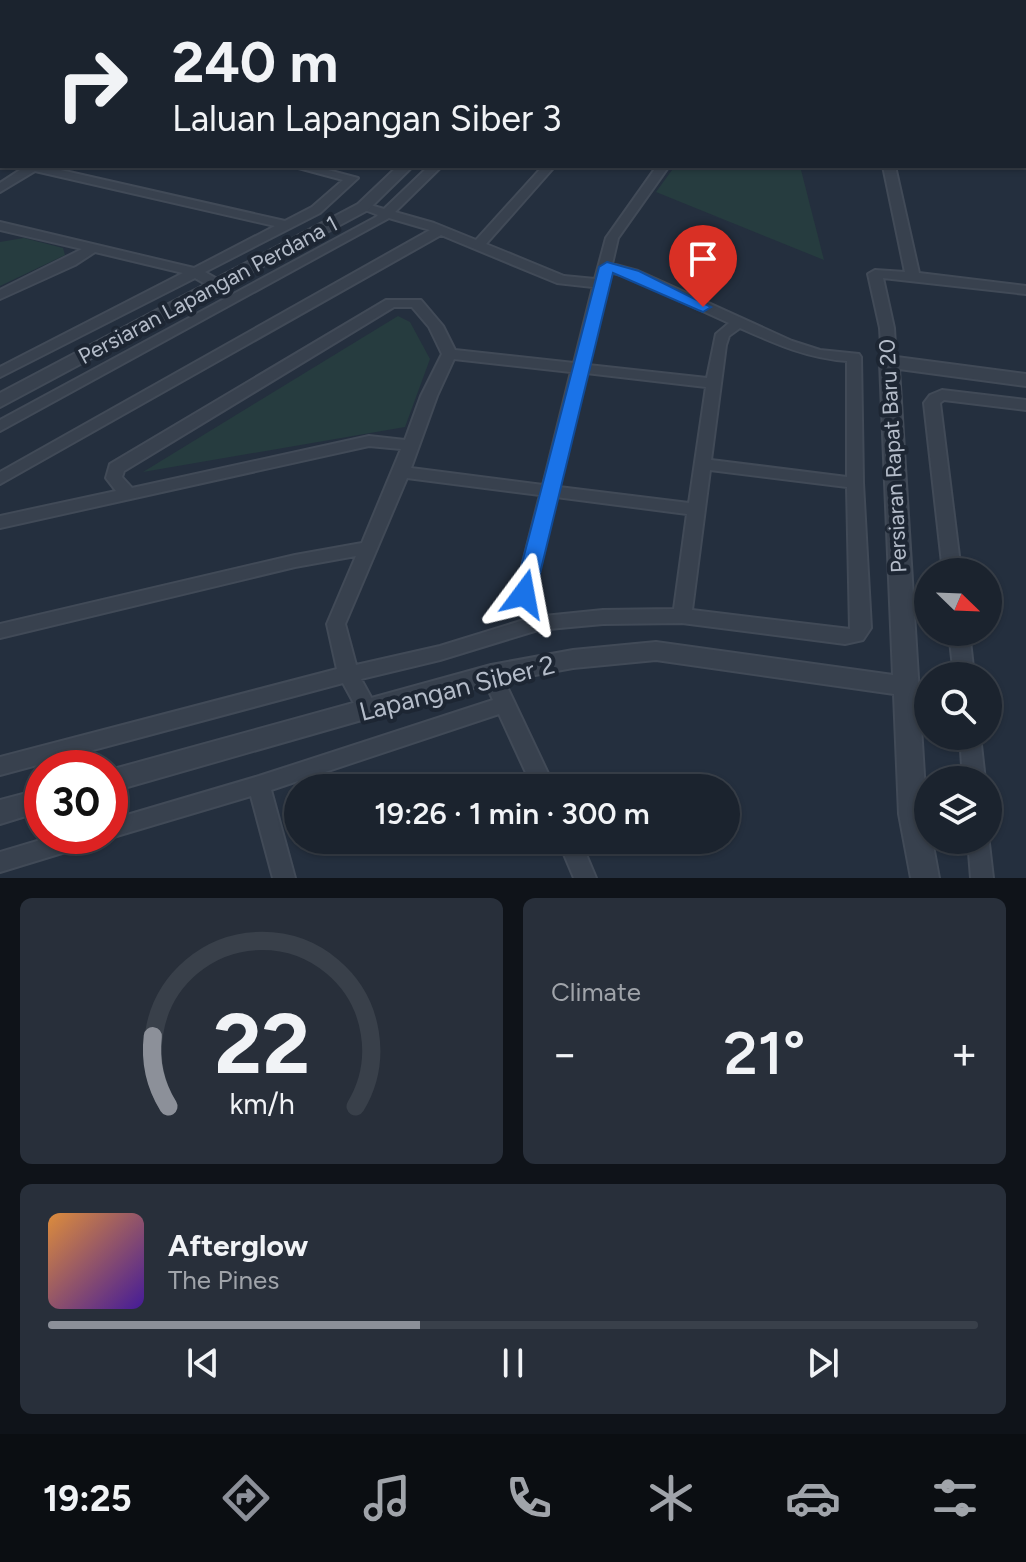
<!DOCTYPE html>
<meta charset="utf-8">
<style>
:root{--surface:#1b232e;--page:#282f3a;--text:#f1f3f6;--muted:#a0a4aa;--line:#39404a;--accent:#8c9099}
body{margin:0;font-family:Figtree,sans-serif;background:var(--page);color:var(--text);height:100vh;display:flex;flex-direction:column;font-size:30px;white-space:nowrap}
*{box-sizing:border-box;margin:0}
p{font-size:26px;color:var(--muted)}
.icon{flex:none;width:44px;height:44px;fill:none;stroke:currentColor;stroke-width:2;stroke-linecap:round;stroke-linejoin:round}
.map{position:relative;height:878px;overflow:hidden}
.panel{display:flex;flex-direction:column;gap:20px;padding:20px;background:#0f1319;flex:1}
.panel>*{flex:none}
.hud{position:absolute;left:0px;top:0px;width:1026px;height:168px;box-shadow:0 2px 6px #0004,0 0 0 2px var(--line);background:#1b232e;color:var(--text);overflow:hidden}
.needle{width:52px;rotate:113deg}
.controls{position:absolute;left:914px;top:558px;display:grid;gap:16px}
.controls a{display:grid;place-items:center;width:88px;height:88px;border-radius:50%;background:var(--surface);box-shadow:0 2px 6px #0004,0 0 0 2px var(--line);font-size:40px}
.speed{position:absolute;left:24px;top:750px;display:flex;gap:16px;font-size:40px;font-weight:700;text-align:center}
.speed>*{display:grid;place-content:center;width:104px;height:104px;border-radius:50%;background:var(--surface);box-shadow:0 2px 6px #0004,0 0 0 2px var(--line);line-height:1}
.speed .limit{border:12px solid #d22;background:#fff;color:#111}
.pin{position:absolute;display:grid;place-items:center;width:68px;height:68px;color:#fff;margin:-82px -34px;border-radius:50% 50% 50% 0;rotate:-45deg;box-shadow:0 0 8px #0007}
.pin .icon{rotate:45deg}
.me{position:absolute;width:88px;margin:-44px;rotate:13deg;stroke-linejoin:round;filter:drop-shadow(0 0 6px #0008)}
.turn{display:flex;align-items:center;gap:28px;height:168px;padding:0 40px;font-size:36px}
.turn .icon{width:104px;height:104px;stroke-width:2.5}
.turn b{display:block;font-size:56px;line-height:68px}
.big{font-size:60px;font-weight:600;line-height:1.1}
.panel .card{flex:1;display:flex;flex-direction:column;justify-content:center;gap:12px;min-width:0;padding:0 28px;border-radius:12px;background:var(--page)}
.panel .dial{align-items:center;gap:0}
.dial svg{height:208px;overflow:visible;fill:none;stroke:var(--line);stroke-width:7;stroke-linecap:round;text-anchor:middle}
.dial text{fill:var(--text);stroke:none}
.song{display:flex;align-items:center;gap:24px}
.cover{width:96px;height:96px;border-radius:12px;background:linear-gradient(135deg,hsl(30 70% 55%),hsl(260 70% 35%))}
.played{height:8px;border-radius:4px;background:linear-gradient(90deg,var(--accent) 40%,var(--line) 40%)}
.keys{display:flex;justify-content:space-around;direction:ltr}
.heat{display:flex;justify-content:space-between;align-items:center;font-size:44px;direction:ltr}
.panel .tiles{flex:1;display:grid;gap:20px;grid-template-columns:1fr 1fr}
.card:last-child{grid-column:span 2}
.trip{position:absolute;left:284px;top:774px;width:456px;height:80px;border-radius:40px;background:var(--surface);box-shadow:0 2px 6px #0004,0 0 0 2px var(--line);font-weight:600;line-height:80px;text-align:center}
.dock{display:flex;height:128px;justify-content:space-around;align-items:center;background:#0b0e12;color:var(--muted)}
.dock .icon{width:56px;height:56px}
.dock .selected{color:var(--accent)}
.dock b{font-size:36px;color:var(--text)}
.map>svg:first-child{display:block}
.green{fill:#263c3f}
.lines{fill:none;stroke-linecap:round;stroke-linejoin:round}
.minor-casing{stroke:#414a57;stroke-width:4}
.tertiary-casing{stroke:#414a57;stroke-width:4}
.minor{fill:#38414e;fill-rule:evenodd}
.tertiary{fill:#38414e;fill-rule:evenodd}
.route{fill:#1a73e8;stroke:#114b97;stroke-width:2}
.labels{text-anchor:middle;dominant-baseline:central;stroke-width:8;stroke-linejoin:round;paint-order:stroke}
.street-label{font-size:22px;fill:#b4bcc9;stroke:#1d2633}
.near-street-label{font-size:26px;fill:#b4bcc9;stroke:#1d2633}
</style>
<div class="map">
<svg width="1026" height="878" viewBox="0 0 1026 878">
<rect width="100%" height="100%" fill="#242f3e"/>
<!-- green -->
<g class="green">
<path d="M675 166H800L824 260 656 192Z"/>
<path d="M24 238 63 248 65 255 0 286V242Z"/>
<path d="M398 316 410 322 430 359 405 427 143 472Z"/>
</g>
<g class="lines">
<defs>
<g id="minor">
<path d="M113 0H125L111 2Z"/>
<path d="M211 0H222L209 2Z"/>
<path d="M279 0H290L277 2Z"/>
<path d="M364 0H375L362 2Z"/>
<path d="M448 0H459L446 2Z"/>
<path d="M548 0H558L546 2Z"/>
<path d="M867 0H877L866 2Z"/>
<path d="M930 0H957L959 2H932Z"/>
<rect x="974" y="0" width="10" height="2"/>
<path d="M1024 6 1026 7V13L1024 12Z"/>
<path d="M0 59H2L0 66Z"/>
<rect x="1024" y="112" width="2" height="7"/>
<rect x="0" y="157" width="2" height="6"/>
<path d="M22 166H43L285 221 312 207 343 180 291 166H313L358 178 320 213 205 272 224 283V289H214L195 278 0 377V367L183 273 95 252 75 265 0 299V290L82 249 0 230V222L194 268 275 226 35 171 0 192V183L23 168Z"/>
<path d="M429 166H442L395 212 434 223 476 240 543 166H555L486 244 564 276 595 279 606 238 657 166H669L618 238 612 264 638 271 792 341 820 350 859 354 861 357 863 483 871 628 863 640 845 644 682 623 603 624 538 630 440 660 361 679 378 710 375 716 368 718 361 716 343 683 0 775V757L337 669 327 624 356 556 295 567 0 638V624L295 555 362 543 401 449 369 446 0 528V516L116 491 106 478 110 464 386 300H421L443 326 455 350 574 363 593 287 557 283 441 235 0 484V472L430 230 389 218 0 431V420L376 217 378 215 357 207 363 203 384 209ZM610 272 628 277 729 323 716 334 707 378 588 365ZM394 307H412L429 327 442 354 421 396 405 440 369 436 132 488 122 477 124 471ZM740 328C776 344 807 358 847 361V477L711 460 726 345 729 336ZM454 359 571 372 543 485 411 468 437 396ZM586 373 706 387 689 503 559 487ZM710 470 847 487 850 629 692 610ZM407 478 540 495 515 594 527 619 440 646 356 665 345 624ZM556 497 687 514 674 609 603 610 544 616 533 594Z"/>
<path d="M883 166H895L919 273 1026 286V294L883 278 894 328 896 362 889 366 882 362 880 328 868 274 875 270 905 272Z"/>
<path d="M942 390 1026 400V410L944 400 940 403 961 572H943L924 403 930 395Z"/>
<path d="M949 632H969L974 676H954Z"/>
<path d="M491 667 498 669 501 674 555 788H533L499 714 271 790 295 878H273L251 796 110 838 103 836H110V820L259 776 493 700 481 674 484 669Z"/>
<path d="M960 736H980L985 780H963Z"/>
<path d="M988 835 993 878H971L968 840H988Z"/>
<path d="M54 836H98L95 843 0 872V852Z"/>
<path d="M558 840H580L596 878H574Z"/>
</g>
<g id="tertiary">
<path d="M576 0H588L574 2Z"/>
<path d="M398 166H413L368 210 0 407V393L358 204Z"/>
<path d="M889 356 1026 374V386L899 369 928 840H932L939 878H911L899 814 894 694 656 660 573 668 491 683 110 792V770L491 665 573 650 656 642 893 675 880 362Z"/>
<path d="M42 789V811L0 824V800Z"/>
</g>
</defs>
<!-- minor casing -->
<use href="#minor" class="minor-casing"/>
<!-- tertiary casing -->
<use href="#tertiary" class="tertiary-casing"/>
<!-- minor -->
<use href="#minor" class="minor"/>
<!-- tertiary -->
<use href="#tertiary" class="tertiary"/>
</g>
<!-- route -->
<path class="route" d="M607 262 639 271 711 307 703 312 698 310 613 273 535 594 532 599H517L514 594 599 267Z"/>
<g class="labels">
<!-- street labels -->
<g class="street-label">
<text transform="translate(208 290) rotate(-28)">Persiaran Lapangan Perdana 1</text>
<text transform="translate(893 456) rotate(-93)">Persiaran Rapat Baru 20</text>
</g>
<!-- near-street labels -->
<g class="near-street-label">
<text transform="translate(457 688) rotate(-14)">Lapangan Siber 2</text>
</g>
</g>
</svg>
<div class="controls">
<a><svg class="needle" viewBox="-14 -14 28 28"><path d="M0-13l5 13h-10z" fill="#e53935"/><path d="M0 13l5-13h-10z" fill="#a0a4aa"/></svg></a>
<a><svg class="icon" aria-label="search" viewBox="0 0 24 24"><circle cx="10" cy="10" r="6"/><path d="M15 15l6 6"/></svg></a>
<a><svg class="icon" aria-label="layers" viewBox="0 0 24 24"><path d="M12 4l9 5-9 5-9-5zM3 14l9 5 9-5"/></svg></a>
</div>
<div class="speed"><div class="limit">30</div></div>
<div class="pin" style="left:703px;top:307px;background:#d93025"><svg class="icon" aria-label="arrive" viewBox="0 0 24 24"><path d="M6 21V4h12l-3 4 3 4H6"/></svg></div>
<svg class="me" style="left:524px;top:594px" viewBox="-20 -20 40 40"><path d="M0-17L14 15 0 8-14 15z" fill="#1a73e8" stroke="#fff" stroke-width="4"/></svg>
<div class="trip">19:26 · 1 min · 300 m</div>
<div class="hud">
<div class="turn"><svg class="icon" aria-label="right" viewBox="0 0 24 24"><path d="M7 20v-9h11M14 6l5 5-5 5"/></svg><div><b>240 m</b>Laluan Lapangan Siber 3</div></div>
</div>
</div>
<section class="panel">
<div class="tiles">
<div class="card dial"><svg viewBox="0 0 100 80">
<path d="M14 69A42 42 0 1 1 86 69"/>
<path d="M14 69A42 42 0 0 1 8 42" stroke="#8c9099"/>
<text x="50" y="56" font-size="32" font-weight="700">22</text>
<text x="50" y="72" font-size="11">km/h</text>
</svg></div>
<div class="card"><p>Climate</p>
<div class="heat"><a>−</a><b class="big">21°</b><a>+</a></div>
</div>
<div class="card">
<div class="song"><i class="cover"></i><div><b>Afterglow</b><p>The Pines</p></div></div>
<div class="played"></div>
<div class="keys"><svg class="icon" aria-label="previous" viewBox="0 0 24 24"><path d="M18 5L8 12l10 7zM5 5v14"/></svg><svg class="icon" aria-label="pause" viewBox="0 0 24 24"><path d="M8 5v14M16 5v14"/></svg><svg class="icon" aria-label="next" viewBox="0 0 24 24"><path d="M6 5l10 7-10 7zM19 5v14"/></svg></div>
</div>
</div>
</section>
<nav class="dock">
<b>19:25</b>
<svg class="icon selected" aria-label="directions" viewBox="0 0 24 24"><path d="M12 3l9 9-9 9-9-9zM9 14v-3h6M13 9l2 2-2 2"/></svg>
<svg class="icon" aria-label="music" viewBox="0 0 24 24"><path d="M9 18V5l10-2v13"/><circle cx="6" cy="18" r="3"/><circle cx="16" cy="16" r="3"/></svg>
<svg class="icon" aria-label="phone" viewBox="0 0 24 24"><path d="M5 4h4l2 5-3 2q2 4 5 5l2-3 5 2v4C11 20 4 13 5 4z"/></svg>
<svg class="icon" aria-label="climate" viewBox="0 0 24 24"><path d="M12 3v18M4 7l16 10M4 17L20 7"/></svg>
<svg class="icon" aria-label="car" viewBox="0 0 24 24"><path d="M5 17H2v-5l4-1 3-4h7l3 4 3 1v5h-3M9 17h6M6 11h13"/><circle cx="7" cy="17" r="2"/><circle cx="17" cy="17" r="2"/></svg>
<svg class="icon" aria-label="filters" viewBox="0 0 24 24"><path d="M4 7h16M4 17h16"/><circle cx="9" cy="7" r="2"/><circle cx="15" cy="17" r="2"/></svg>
</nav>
